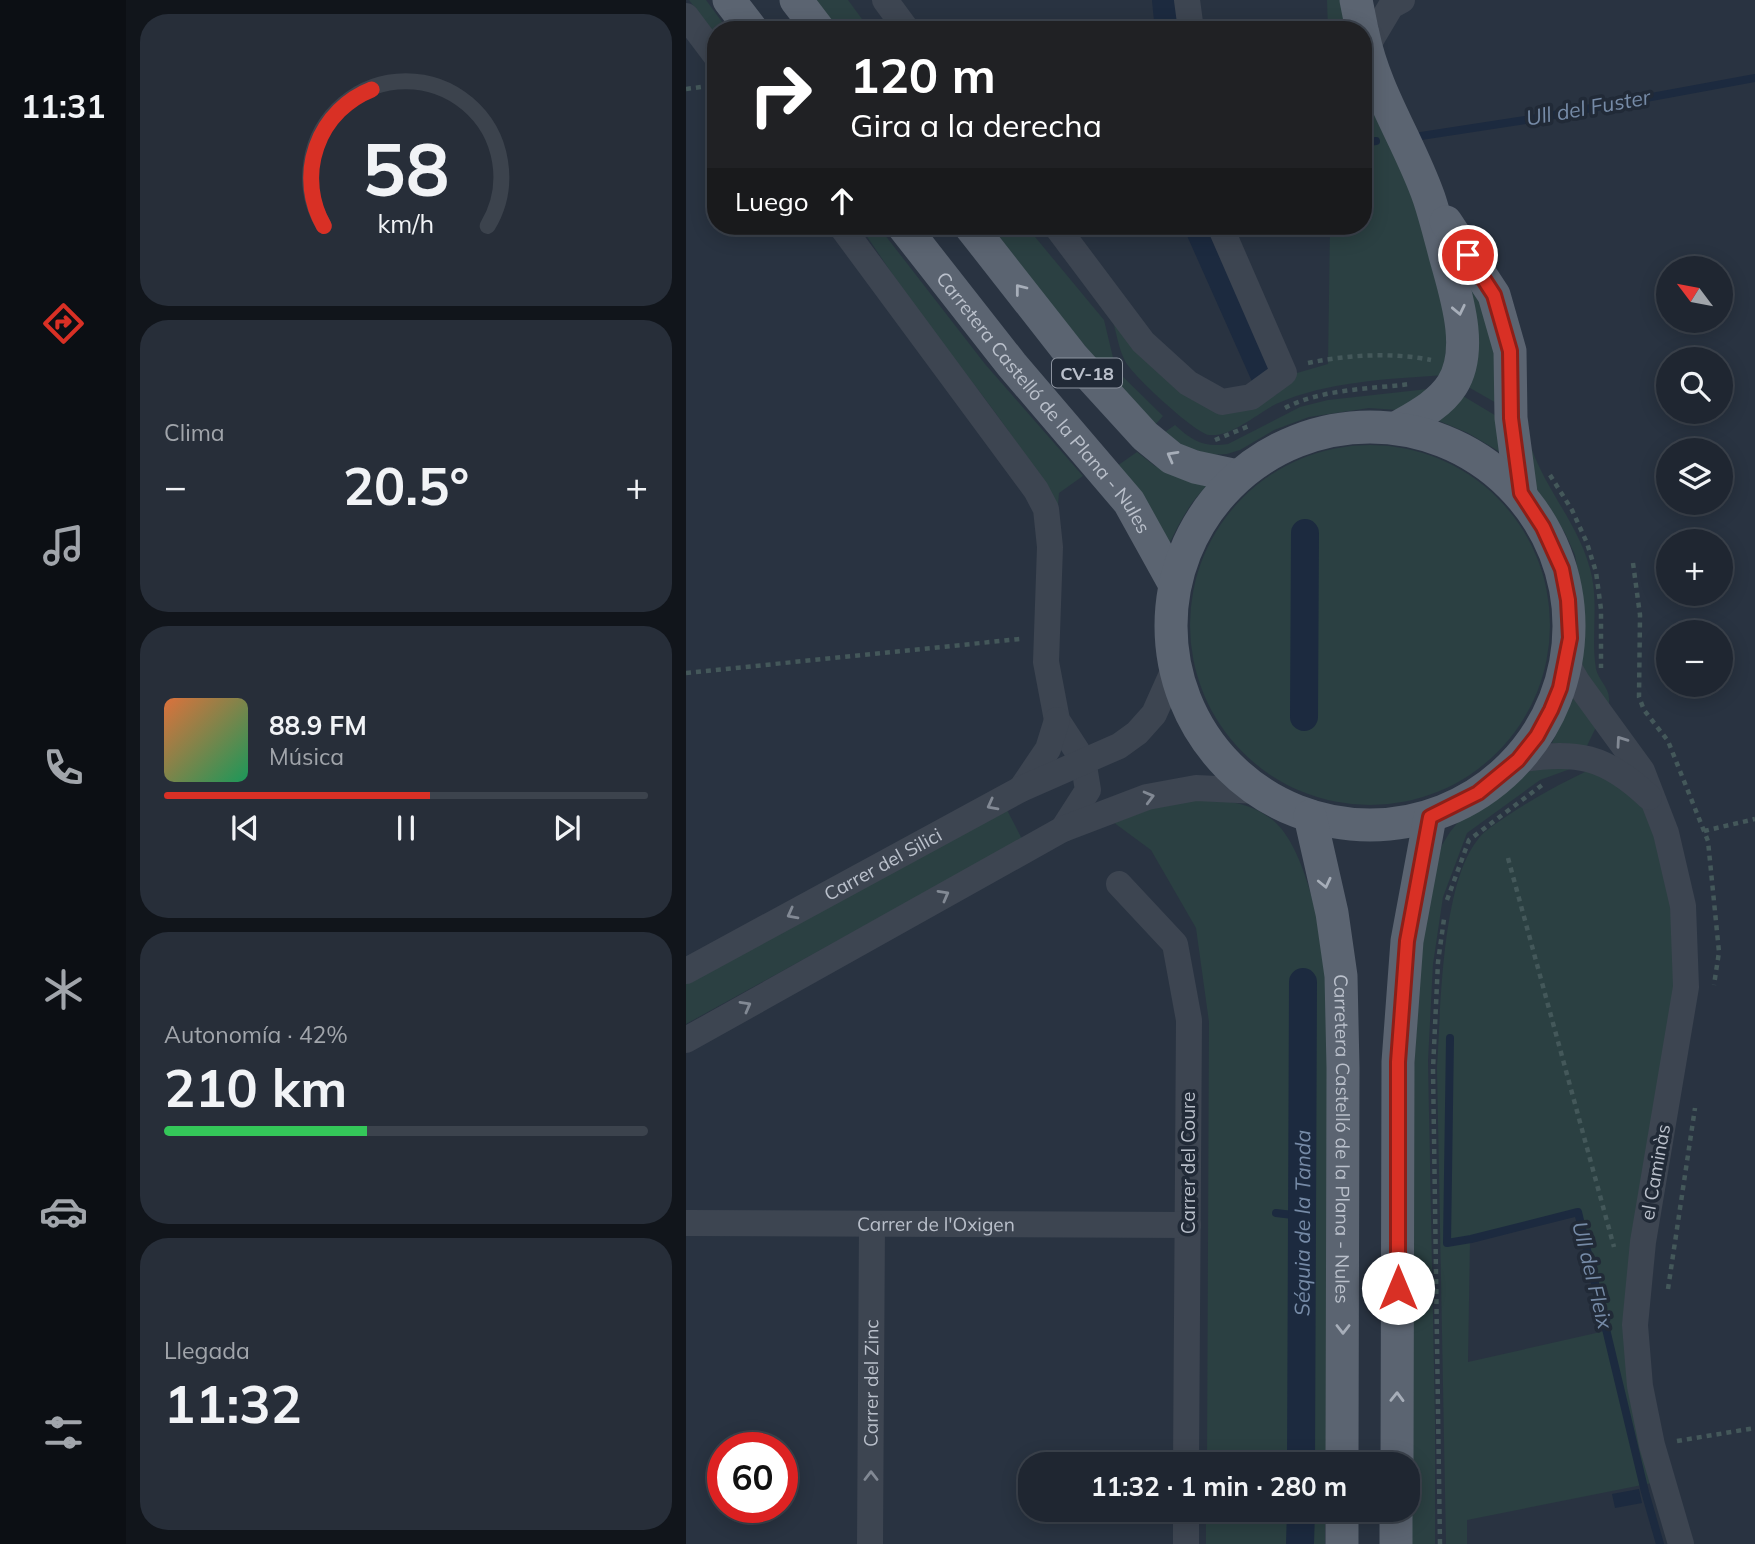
<!DOCTYPE html>
<html lang="es">
<meta charset="utf-8">
<style>
:root{--surface:#1f2631;--page:#272e39;--text:#f1f3f6;--muted:#a1a5ab;--line:#3c434d;--accent:#d93025}
body{margin:0;font-family:Mulish,sans-serif;background:var(--page);color:var(--text);height:100vh;display:flex;flex-direction:column;font-size:26px;white-space:nowrap}
*{box-sizing:border-box;margin:0}
p{font-size:23px;color:var(--muted)}
.icon{flex:none;width:38px;height:38px;fill:none;stroke:currentColor;stroke-width:2;stroke-linecap:round;stroke-linejoin:round}
.map{position:relative;flex:1;overflow:hidden}
.side{display:flex;flex-direction:column;gap:14px;padding:14px;background:#11151b;width:560px}
.side>*{flex:none}
.top-card{position:absolute;left:21px;top:21px;width:665px;height:214px;border-radius:28px;box-shadow:0 4px 18px #0003,0 0 0 2px var(--line);background:#202124;color:#fff;overflow:hidden}
.needle{width:46px;rotate:302deg}
.controls{position:absolute;left:970px;top:256px;display:grid;gap:14px}
.controls a{display:grid;place-items:center;width:77px;height:77px;border-radius:50%;background:var(--surface);box-shadow:0 4px 18px #0003,0 0 0 2px var(--line);font-size:35px}
.speed{position:absolute;left:21px;top:1432px;display:flex;gap:14px;font-size:35px;font-weight:700;text-align:center}
.speed>*{display:grid;place-content:center;width:91px;height:91px;border-radius:50%;background:var(--surface);box-shadow:0 4px 18px #0003,0 0 0 2px var(--line);line-height:1}
.speed .limit{border:10px solid #d22;background:#fff;color:#111}
.pin{position:absolute;display:grid;place-items:center;width:60px;height:60px;color:#fff;margin:-30px;border:4px solid #fff;border-radius:50%;box-shadow:0 2px 7px #0007}
.me{position:absolute;width:77px;margin:-38px;rotate:0deg;stroke-linejoin:round;filter:drop-shadow(0 0 5px #0008)}
.turn{display:flex;align-items:center;gap:24px;height:147px;padding:0 28px;font-size:32px}
.turn .icon{width:91px;height:91px;stroke-width:2.5}
.turn b{display:block;font-size:49px;line-height:60px}
.then{display:flex;align-items:center;height:66px;padding:0 28px;background:#0003;gap:14px;font-size:26px}
.big{font-size:52px;font-weight:700;line-height:1.1}
.side .widget{flex:1;display:flex;flex-direction:column;justify-content:center;gap:10px;min-width:0;padding:0 24px;border-radius:28px;background:var(--page)}
.side .dial{align-items:center;gap:0}
.dial svg{height:182px;overflow:visible;fill:none;stroke:var(--line);stroke-width:7;stroke-linecap:round;text-anchor:middle}
.dial text{fill:var(--text);stroke:none}
.song{display:flex;align-items:center;gap:21px}
.cover{width:84px;height:84px;border-radius:10px;background:linear-gradient(135deg,hsl(20 70% 55%),hsl(150 70% 35%))}
.played{height:7px;border-radius:4px;background:linear-gradient(90deg,var(--accent) 55%,var(--line) 55%)}
.keys{display:flex;justify-content:space-around;direction:ltr}
.heat{display:flex;justify-content:space-between;align-items:center;font-size:38px;direction:ltr}
.charge{height:10px;border-radius:5px;background:linear-gradient(90deg,#34c759 42%,var(--line) 0)}
.trip{position:absolute;left:332px;top:1452px;width:402px;height:70px;border-radius:28px;background:var(--surface);box-shadow:0 4px 18px #0003,0 0 0 2px var(--line);font-weight:700;line-height:70px;text-align:center}
main{display:flex;flex:1;min-height:0}
.menu{display:flex;flex-direction:column;width:126px;justify-content:space-around;align-items:center;background:#0c0f14;color:var(--muted)}
.menu .icon{width:49px;height:49px}
.menu .on{color:var(--accent)}
.menu b{font-size:32px;color:var(--text)}
.map>svg:first-child{display:block}
.green{fill:#2b4042;fill-rule:evenodd}
.water{fill:#1c2a3f}
.lines{fill:none;stroke-linecap:round;stroke-linejoin:round}
.stream{stroke:#1c2a3f;stroke-width:8}
.canal{stroke:#1c2a3f;stroke-width:28}
.path{stroke:#44585a;stroke-width:4.5;stroke-dasharray:5 5;stroke-linecap:butt}
.minor{stroke:#3d4551;stroke-width:26}
.major{stroke:#5b6471;stroke-width:33}
.oneway{stroke:#a7aeb9}
.oneway2{stroke:#828994}
.route-casing{stroke:#8d1f18;stroke-width:18}
.route{stroke:#d93025;stroke-width:12}
.labels{text-anchor:middle;dominant-baseline:central;stroke-width:7;stroke-linejoin:round;paint-order:stroke}
.shield{fill:#212a37;stroke:#8c939f;stroke-width:2}
.shield-label{font-size:18px;font-weight:bold;fill:#bac0cb}
.street-label{font-size:19px;fill:#bac0cb;stroke:#212a37}
.water-label{font-size:21px;font-style:italic;fill:#768ba7;stroke:#212a37}
</style>
<main>
<nav class="menu">
<b>11:31</b>
<svg class="icon on" aria-label="directions" viewBox="0 0 24 24"><path d="M12 3l9 9-9 9-9-9zM9 14v-3h6M13 9l2 2-2 2"/></svg>
<svg class="icon" aria-label="music" viewBox="0 0 24 24"><path d="M9 18V5l10-2v13"/><circle cx="6" cy="18" r="3"/><circle cx="16" cy="16" r="3"/></svg>
<svg class="icon" aria-label="phone" viewBox="0 0 24 24"><path d="M5 4h4l2 5-3 2q2 4 5 5l2-3 5 2v4C11 20 4 13 5 4z"/></svg>
<svg class="icon" aria-label="climate" viewBox="0 0 24 24"><path d="M12 3v18M4 7l16 10M4 17L20 7"/></svg>
<svg class="icon" aria-label="car" viewBox="0 0 24 24"><path d="M5 17H2v-5l4-1 3-4h7l3 4 3 1v5h-3M9 17h6M6 11h13"/><circle cx="7" cy="17" r="2"/><circle cx="17" cy="17" r="2"/></svg>
<svg class="icon" aria-label="filters" viewBox="0 0 24 24"><path d="M4 7h16M4 17h16"/><circle cx="9" cy="7" r="2"/><circle cx="15" cy="17" r="2"/></svg>
</nav>
<section class="side">
<div class="widget dial"><svg viewBox="0 0 100 80">
<path d="M14 69A42 42 0 1 1 86 69"/>
<path d="M14 69A42 42 0 0 1 35 9" stroke="#d93025"/>
<text x="50" y="56" font-size="32" font-weight="700">58</text>
<text x="50" y="72" font-size="11">km/h</text>
</svg></div>
<div class="widget"><p>Clima</p>
<div class="heat"><a>−</a><b class="big">20.5°</b><a>+</a></div>
</div>
<div class="widget">
<div class="song"><i class="cover"></i><div><b>88.9 FM</b><p>Música</p></div></div>
<div class="played"></div>
<div class="keys"><svg class="icon" aria-label="previous" viewBox="0 0 24 24"><path d="M18 5L8 12l10 7zM5 5v14"/></svg><svg class="icon" aria-label="pause" viewBox="0 0 24 24"><path d="M8 5v14M16 5v14"/></svg><svg class="icon" aria-label="next" viewBox="0 0 24 24"><path d="M6 5l10 7-10 7zM19 5v14"/></svg></div>
</div>
<div class="widget"><p>Autonomía · 42%</p><b class="big">210 km</b><div class="charge"></div></div>
<div class="widget"><p>Llegada</p><b class="big">11:32</b></div>
</section>
<div class="map">
<svg width="1069" height="1544" viewBox="0 0 1069 1544">
<rect width="100%" height="100%" fill="#293341"/>
<!-- green -->
<g class="green">
<path d="M3 0H20L42 30H30V35Z"/>
<path d="M126 0H162L184 30H149Z"/>
<path d="M641 0H657L664 30H642Z"/>
<path d="M677 76 714 162 762 293 759 375C704 379 641 381 590 404 570 414 546 437 523 435 509 433 446 375 439 361 432 348 430 329 425 315L535 404 604 375 642 364 644 226H677Z"/>
<path d="M174 226H192L299 364 397 476 373 493 372 505 369 509C335 439 287 385 241 323 217 292 196 258 174 226Z"/>
<path d="M302 226H340L418 320 430 370 477 416 470 424 424 377Z"/>
<path d="M778 274 805 307 819 408 777 384Z"/>
<path d="M751 388 711 410 683 408 623 417 588 430 554 450 541 454 524 455 496 445 479 432 489 425C506 441 519 448 542 444L614 407 642 400Z"/>
<path d="M772 393 817 420 814 452 782 433 746 418Z"/>
<circle cx="684" cy="625" r="180"/>
<path d="M845 447C861 493 896 528 906 577 912 608 905 639 910 669 912 679 923 688 923 698 924 702 921 709 920 713L894 668 899 613 889 555 879 533 845 480Z"/>
<path d="M451 452 469 466 523 484C504 501 494 522 483 544L431 466Z"/>
<path d="M890 693 912 723 899 750 880 743H866Z"/>
<path d="M852 768H887L854 780 781 833 757 897 747 964 742 1061 749 1420V1544H724L726 1099 736 940 749 867 756 845 764 832 773 821 792 810 837 774Z"/>
<path d="M907 768 951 794 977 841 993 986 945 1264 966 1483 781 1520V1544H760L751 1068C755 1009 755 883 793 838 799 830 810 824 818 818 847 798 876 783 907 768ZM892 1211 919 1331 782 1362 784 1239Z"/>
<path d="M479 799C518 800 559 795 590 823 621 852 638 941 641 982 645 1035 641 1089 641 1141 641 1249 640 1357 640 1465H521L523 1022 510 928 465 850 423 819Z"/>
<path d="M320 808 336 839 0 1024V984Z"/>
<rect x="520" y="1510" width="119" height="34"/>
</g>
<!-- water -->
<path class="water" d="M953 1489 956 1503 929 1508 926 1494Z"/>
<g class="lines">
<!-- stream -->
<g class="stream">
<path d="M735 136 846 119 1069 78"/>
<path d="M677 143 690 141"/>
<path d="M764 1038 761 1243 785 1239 892 1212 959 1492 974 1544"/>
<path d="M590 1213 607 1215V1465"/>
<path d="M605 1544 606 1510"/>
</g>
<!-- canal -->
<g class="canal">
<path d="M480 0 483 30"/>
<path d="M512 226 582 383"/>
<path d="M618 717 619 533"/>
<path id="s1" d="M615 1465 617 982"/>
<path d="M614 1544 615 1510"/>
</g>
<!-- path -->
<g class="path">
<path d="M0 89 30 85"/>
<path d="M622 363C661 355 705 352 745 360"/>
<path d="M599 408C635 389 684 389 724 384"/>
<path d="M529 440 563 426"/>
<path d="M864 475 886 510 901 543 910 572 915 609V668"/>
<path d="M947 563 954 615 953 697 958 710 982 741 1022 841 1033 952 1028 985"/>
<path d="M0 673 334 639"/>
<path d="M1018 831 1069 819"/>
<path d="M822 858 928 1247"/>
<path d="M761 900 783 840 856 785"/>
<path d="M982 1289 1009 1108"/>
<path d="M991 1441 1069 1428"/>
<path d="M754 1544 747 1069 752 962 758 919"/>
</g>
<!-- minor -->
<g class="minor">
<path d="M199 0 221 30"/>
<path d="M501 0 505 30"/>
<path d="M0 16 30 56"/>
<path d="M680 48 705 6 716 0"/>
<path d="M155 226 350 490 360 509 364 547 360 662 371 720 397 760 402 790 377 829"/>
<path d="M370 226 457 342 502 383 536 402 565 397 598 373 534 226"/>
<path d="M881 657 885 671 892 683 956 771 980 833 997 906 1000 987 957 1242 949 1325 954 1386 966 1445 995 1544"/>
<path d="M832 760C890 750 920 756 963 797"/>
<path d="M335 789 362 749 371 720"/>
<path d="M433 884 489 944 503 1020 500 1465"/>
<path id="s2" d="M0 971 335 789 433 746 451 733 468 714 489 667"/>
<path d="M0 1040 377 829 461 797 510 788 573 791"/>
<path id="s3" d="M0 1223 502 1225"/>
<path id="s4" d="M184 1544 186 1224"/>
<path d="M500 1544V1510"/>
</g>
<!-- major -->
<g class="major">
<path d="M43 0 66 30"/>
<path d="M110 0 133 30"/>
<path d="M670 0 676 30"/>
<path d="M677 34C689 93 724 143 743 198 749 216 754 236 759 255 769 292 789 349 766 385 754 404 731 416 712 427"/>
<path d="M760 222 808 295 824 351 825 418 835 493"/>
<path id="s5" d="M217 226 326 365 443 502 489 585"/>
<path d="M284 226 386 356 459 436 486 458 509 467 551 476"/>
<circle cx="684" cy="626" r="199"/>
<path id="s6" d="M624 816 646 913 655 976 657 1068 656 1465"/>
<path d="M711 1465 712 1062 721 941 744 817"/>
<path d="M656 1544V1510"/>
<path d="M710 1544V1510"/>
</g>
</g>
<!-- one-way arrows -->
<defs><path id="oneway-chevron" d="M-2-3.5L2.5 0L-2 3.5" fill="none" stroke-width="1.6" stroke-linecap="round" stroke-linejoin="round" transform="scale(1.75)"/></defs>
<g class="oneway">
<use href="#oneway-chevron" transform="translate(334 289) rotate(-128)"/>
<use href="#oneway-chevron" transform="translate(773 310) rotate(78)"/>
<use href="#oneway-chevron" transform="translate(486 456) rotate(-151)"/>
<use href="#oneway-chevron" transform="translate(639 883) rotate(77)"/>
<use href="#oneway-chevron" transform="translate(657 1329) rotate(90)"/>
<use href="#oneway-chevron" transform="translate(711 1397) rotate(-89)"/>
</g>
<g class="oneway2">
<use href="#oneway-chevron" transform="translate(935 741) rotate(-125)"/>
<use href="#oneway-chevron" transform="translate(463 797) rotate(-15)"/>
<use href="#oneway-chevron" transform="translate(306 805) rotate(152)"/>
<use href="#oneway-chevron" transform="translate(258 895) rotate(-29)"/>
<use href="#oneway-chevron" transform="translate(106 914) rotate(152)"/>
<use href="#oneway-chevron" transform="translate(60 1006) rotate(-29)"/>
<use href="#oneway-chevron" transform="translate(185 1476) rotate(-90)"/>
</g>
<g class="lines">
<defs>
<path id="route" d="M712 1288V1062L721 941 744 817 792 793 832 760 851 736 865 710 874 688 884 638 882 600 876 569 857 527 835 493 825 418 824 351 808 295 782 255"/>
</defs>
<!-- route casing -->
<use href="#route" class="route-casing"/>
<!-- route -->
<use href="#route" class="route"/>
</g>
<g class="labels">
<!-- shield labels -->
<rect class="shield" x="366" y="358.5" width="70" height="29" rx="5"/>
<g class="shield-label">
<text x="401" y="373">CV-18</text>
</g>
<!-- street labels -->
<g class="street-label">
<text stroke="none"><textPath href="#s5" startOffset="226">Carretera Castelló de la Plana - Nules</textPath></text>
<text stroke="none"><textPath href="#s2" startOffset="224">Carrer del Silici</textPath></text>
<text stroke="none"><textPath href="#s6" startOffset="326">Carretera Castelló de la Plana - Nules</textPath></text>
<text transform="translate(502 1163) rotate(-90)">Carrer del Coure</text>
<text transform="translate(969 1172) rotate(-80)">el Caminàs</text>
<text stroke="none"><textPath href="#s3" startOffset="250">Carrer de l'Oxigen</textPath></text>
<text stroke="none"><textPath href="#s4" startOffset="161">Carrer del Zinc</textPath></text>
</g>
<!-- water labels -->
<g class="water-label">
<text transform="translate(902 107) rotate(-10)">Ull del Fuster</text>
<text stroke="none"><textPath href="#s1" startOffset="242">Séquia de la Tanda</textPath></text>
<text transform="translate(907 1275) rotate(76)">Ull del Fleix</text>
</g>
</g>
</svg>
<div class="controls">
<a><svg class="needle" viewBox="-14 -14 28 28"><path d="M0-13l5 13h-10z" fill="#e53935"/><path d="M0 13l5-13h-10z" fill="#a1a5ab"/></svg></a>
<a><svg class="icon" aria-label="search" viewBox="0 0 24 24"><circle cx="10" cy="10" r="6"/><path d="M15 15l6 6"/></svg></a>
<a><svg class="icon" aria-label="layers" viewBox="0 0 24 24"><path d="M12 4l9 5-9 5-9-5zM3 14l9 5 9-5"/></svg></a>
<a>+</a>
<a>−</a>
</div>
<div class="speed"><div class="limit">60</div></div>
<div class="pin" style="left:782px;top:255px;background:#d93025"><svg class="icon" aria-label="arrive" viewBox="0 0 24 24"><path d="M6 21V4h12l-3 4 3 4H6"/></svg></div>
<svg class="me" style="left:712px;top:1288px" viewBox="-20 -20 40 40"><circle r="19" fill="#fff"/><path d="M0-13L10 11 0 6-10 11z" fill="#d93025"/></svg>
<div class="trip">11:32 · 1 min · 280 m</div>
<div class="top-card">
<div class="turn"><svg class="icon" aria-label="right" viewBox="0 0 24 24"><path d="M7 20v-9h11M14 6l5 5-5 5"/></svg><div><b>120 m</b>Gira a la derecha</div></div>
<div class="then">Luego<svg class="icon" aria-label="ahead" viewBox="0 0 24 24"><path d="M12 20V5M6 11l6-6 6 6"/></svg></div>
</div>
</div>
</main>
